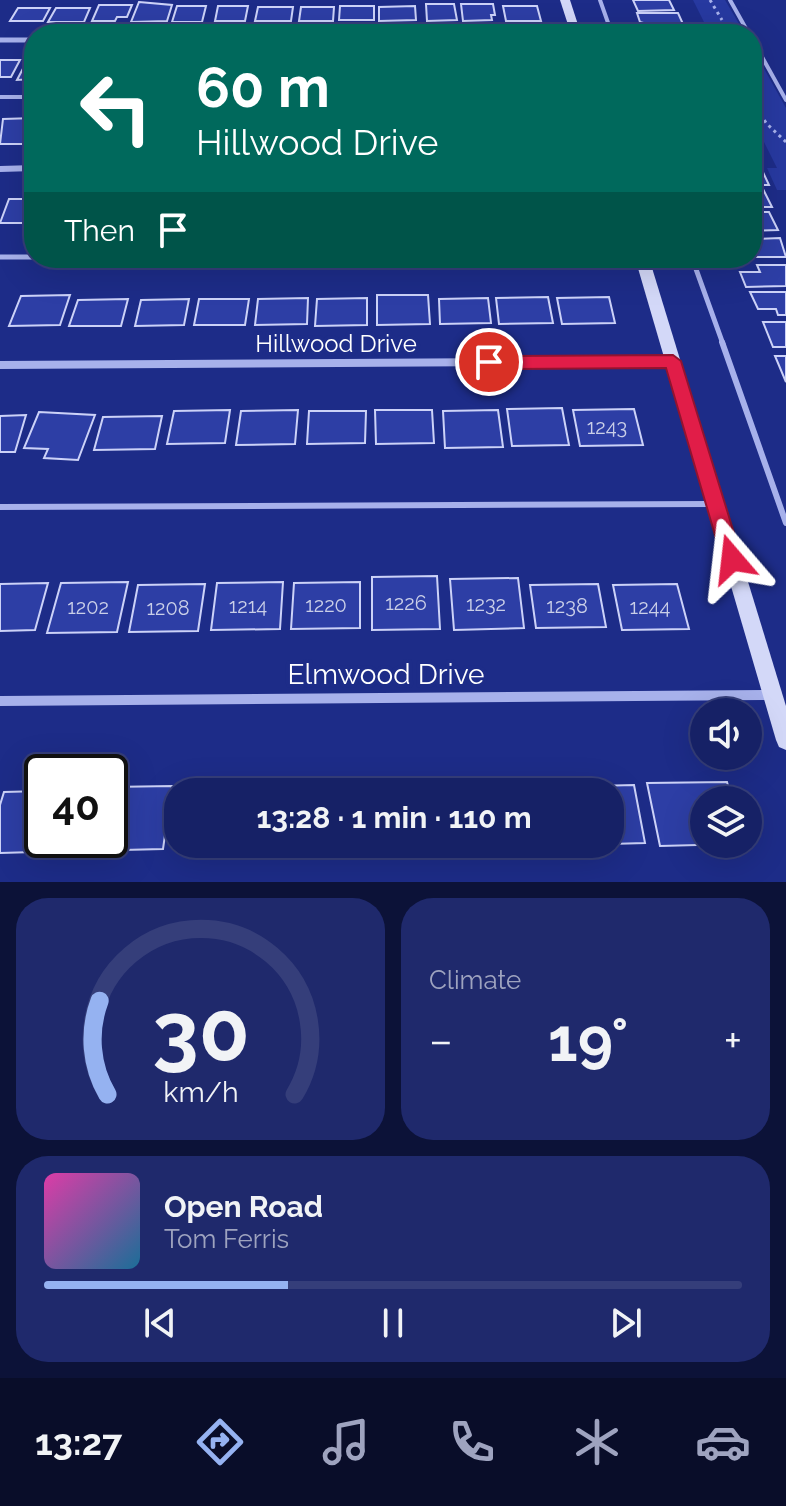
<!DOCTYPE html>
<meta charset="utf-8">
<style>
:root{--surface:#162166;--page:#1f296c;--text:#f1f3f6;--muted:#9ea3bf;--line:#353e7a;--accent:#95b2f1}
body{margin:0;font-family:Raleway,sans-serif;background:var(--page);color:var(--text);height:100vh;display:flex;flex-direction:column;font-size:30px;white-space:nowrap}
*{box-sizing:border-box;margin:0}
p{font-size:26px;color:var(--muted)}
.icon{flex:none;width:44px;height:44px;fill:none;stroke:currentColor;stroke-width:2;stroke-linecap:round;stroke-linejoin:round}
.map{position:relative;height:882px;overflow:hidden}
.sheet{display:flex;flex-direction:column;gap:16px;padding:16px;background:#0c1238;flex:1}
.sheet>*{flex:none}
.top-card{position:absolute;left:24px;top:24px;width:738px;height:244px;border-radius:32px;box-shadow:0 8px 32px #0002,0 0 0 2px var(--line);background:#00695c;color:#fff;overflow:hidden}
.tools{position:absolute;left:690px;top:698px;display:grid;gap:16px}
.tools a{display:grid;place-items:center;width:72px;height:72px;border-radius:50%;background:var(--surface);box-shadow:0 8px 32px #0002,0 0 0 2px var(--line);font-size:40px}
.speed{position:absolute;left:24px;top:754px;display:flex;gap:16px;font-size:40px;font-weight:700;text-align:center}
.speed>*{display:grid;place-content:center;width:104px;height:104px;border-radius:50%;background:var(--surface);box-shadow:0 8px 32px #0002,0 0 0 2px var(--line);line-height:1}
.speed .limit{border:4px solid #111;border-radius:12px;background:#fff;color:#111}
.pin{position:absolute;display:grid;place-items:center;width:68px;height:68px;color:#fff;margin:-34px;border:4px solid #fff;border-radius:50%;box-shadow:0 2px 8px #0007}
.me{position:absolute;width:88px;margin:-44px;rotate:343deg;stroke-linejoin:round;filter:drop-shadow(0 0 6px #0008)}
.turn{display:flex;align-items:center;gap:28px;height:168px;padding:0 40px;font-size:36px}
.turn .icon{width:104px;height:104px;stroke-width:2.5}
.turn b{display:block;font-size:56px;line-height:68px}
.then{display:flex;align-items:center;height:76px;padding:0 40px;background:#0003;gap:16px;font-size:30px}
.big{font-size:60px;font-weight:700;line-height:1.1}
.sheet .tile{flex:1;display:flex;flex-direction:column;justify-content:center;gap:12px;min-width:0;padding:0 28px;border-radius:32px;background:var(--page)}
.sheet .dial{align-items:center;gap:0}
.dial svg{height:208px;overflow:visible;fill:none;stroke:var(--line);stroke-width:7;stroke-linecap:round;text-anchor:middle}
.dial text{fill:var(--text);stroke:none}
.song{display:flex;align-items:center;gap:24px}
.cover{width:96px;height:96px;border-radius:12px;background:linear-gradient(135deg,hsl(320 70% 55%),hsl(200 70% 35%))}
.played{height:8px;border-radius:4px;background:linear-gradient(90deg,var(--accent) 35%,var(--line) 35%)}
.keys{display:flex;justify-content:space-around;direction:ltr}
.heat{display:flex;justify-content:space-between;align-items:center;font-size:44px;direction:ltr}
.sheet .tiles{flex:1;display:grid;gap:16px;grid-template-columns:1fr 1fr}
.tile:last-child{grid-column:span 2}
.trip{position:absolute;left:164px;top:778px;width:460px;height:80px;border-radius:32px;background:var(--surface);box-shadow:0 8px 32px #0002,0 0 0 2px var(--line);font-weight:700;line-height:80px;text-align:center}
.tab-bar{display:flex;height:128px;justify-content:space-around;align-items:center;background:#090d29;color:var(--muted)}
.tab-bar .icon{width:56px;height:56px}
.tab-bar .current{color:var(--accent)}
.tab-bar b{font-size:36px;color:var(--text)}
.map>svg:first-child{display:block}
.green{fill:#2739a0}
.building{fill:#2d3ea5;stroke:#ccd2f8;stroke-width:2}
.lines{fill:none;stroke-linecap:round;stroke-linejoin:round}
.path{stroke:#a7b1eb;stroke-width:3;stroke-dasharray:3 4;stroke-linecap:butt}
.lane-far2{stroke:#a7b1eb;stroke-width:4}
.lane-far1{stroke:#a7b1eb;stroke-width:5}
.lane{stroke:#a7b1eb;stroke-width:6}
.street-far3{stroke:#a7b1eb;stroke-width:5}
.street-far2{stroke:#a7b1eb;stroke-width:6}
.street-far1{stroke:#a7b1eb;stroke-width:8}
.street{stroke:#a7b1eb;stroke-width:10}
.secondary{fill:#d3d8f8;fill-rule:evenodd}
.route{fill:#e11d48;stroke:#92132f;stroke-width:2}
.labels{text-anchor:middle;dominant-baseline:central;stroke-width:8;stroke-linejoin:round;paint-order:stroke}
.number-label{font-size:20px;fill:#cacfe8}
.street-label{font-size:24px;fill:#fff;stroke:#1d2c88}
.near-street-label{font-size:28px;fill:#fff;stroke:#1d2c88}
</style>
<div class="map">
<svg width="786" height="882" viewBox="0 0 786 882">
<rect width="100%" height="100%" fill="#1d2c88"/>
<!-- green -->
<g class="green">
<path d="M693 0H725L745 34H710Z"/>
<path d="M752 47 786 108V190H777L767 168H777L752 118Z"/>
</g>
<!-- building -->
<g class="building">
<path d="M633 0H669L674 10 638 11Z"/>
<path d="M139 2 172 5 167 21 131 22Z"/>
<path d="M426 4H454L457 20 427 21Z"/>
<path d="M461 4H493L495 15H491L492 20 463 21Z"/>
<path d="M99 5H132L127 17H117L115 21H92Z"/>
<path d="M177 6H206L202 22H172Z"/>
<path d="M218 6H248L245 21H215Z"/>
<path d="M340 6H374V20H339Z"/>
<path d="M415 6 416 20 379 21V7Z"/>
<path d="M503 6H537L541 21H506Z"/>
<path d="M258 7H293L291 21H255Z"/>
<path d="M301 7H334L333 21H299Z"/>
<path d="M18 8H50L43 21H10Z"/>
<path d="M56 8H90L84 22H48Z"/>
<path d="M637 13H678L683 24H647L640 22Z"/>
<path d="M643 26H688L692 34H646Z"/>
<path d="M28 59H34V79L17 80Z"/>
<path d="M0 60H20L11 77H0Z"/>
<path d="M34 118 23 144H0L3 119Z"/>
<path d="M752 168H761L769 185H752Z"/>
<path d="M752 189H763L772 207H752Z"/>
<path d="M9 199H34V223H0Z"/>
<path d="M752 212H769L778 230 752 231Z"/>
<path d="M780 238 786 257H752V239Z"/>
<path d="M757 265H786V286L746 287 740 272H760Z"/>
<path d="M750 292H786V315H778L776 309H758Z"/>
<path d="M70 295 60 325 9 326 21 296Z"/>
<path d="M377 295H428L430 324 377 325Z"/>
<path d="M548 297 553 323 499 324 496 298Z"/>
<path d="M609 297 615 323 562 324 557 298Z"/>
<path d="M308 298 307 324 255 325 258 299Z"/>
<path d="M367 298V325L315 326 317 299Z"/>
<path d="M488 298 491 323 440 324 439 299Z"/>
<path d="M128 299 121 326H69L78 300Z"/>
<path d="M189 299 184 325 135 326 141 300Z"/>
<path d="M199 299H249L245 325H194Z"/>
<path d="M763 322H786V347H773Z"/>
<path d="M775 356H786V382Z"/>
<path d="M562 408 569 445 512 446 507 409Z"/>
<path d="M634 409 643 445 580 446 573 410Z"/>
<path d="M230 410 225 443 167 444 174 411Z"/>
<path d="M298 410 295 444 236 445 241 411Z"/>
<path d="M375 410H432L434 443 376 444Z"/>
<path d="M498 410 503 447 445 448 443 411Z"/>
<path d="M309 411H366L365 443 307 444Z"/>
<path d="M39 412 95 415 78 460 44 458 48 449 24 448Z"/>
<path d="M26 415 15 452H0V416Z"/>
<path d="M162 416 155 449 94 450 103 417Z"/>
<path d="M437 576 440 629 372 630V577Z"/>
<path d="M518 578 524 628 454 630 450 579Z"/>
<path d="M128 582 117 632 47 633 61 583Z"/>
<path d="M283 582 280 629 211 630 217 583Z"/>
<path d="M360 582V628L291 629 294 583Z"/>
<path d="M48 583 35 630 0 631V584Z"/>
<path d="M205 584 198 631 129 632 138 585Z"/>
<path d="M598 584 606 627 536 628 530 585Z"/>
<path d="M677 584 689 629 622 630 613 585Z"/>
<path d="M727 782 732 800H704V844H736L660 846 647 783Z"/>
<path d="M450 783V792H371V785Z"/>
<path d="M541 784 542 792H467L466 785Z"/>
<path d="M634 785 645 843 610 844V792H555V787Z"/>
<path d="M172 786 163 849 81 851 83 840H110V787Z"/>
<path d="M356 786V792H278V788Z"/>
<path d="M264 787V792H184V788Z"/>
<path d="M42 791V840H71L68 851 0 853V805L4 792Z"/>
<path d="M178 835V844H260L259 858 206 859 208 849H176Z"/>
<path d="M274 844H356V849L274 851Z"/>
<path d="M371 844H453L454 856 371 857Z"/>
<path d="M470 844H548V846L471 848Z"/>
</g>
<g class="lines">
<!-- path -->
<g class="path">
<path d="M710 0 722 20"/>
<path d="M752 103 767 124 786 142"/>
</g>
<!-- lane-far2 -->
<g class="lane-far2">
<path d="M600 0 612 34"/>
<path d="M730 0 749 34"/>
<path d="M752 39 786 100"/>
<path d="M0 97H34"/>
</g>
<!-- lane-far1 -->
<g class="lane-far1">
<path d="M0 257H34"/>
<path d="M692 258 723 344"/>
</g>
<!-- lane -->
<g class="lane">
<path d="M722 342 786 523"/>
<path d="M0 507 712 504"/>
</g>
<!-- street-far3 -->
<path class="street-far3" d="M0 40H34"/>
<!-- street-far2 -->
<path class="street-far2" d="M0 169 34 168"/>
<!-- street-far1 -->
<path class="street-far1" d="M0 365 673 361"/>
<!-- street -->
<path class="street" d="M0 701 771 695"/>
<!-- secondary -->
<g class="secondary">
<path d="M560 0H570L581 34H571Z"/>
<path d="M635 258H649L786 706V750L779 747 776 740Z"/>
</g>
</g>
<!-- route -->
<path class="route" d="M673 355 681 361 742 559 739 565 732 568 725 565 722 559 666 368 489 369 481 362 489 356Z"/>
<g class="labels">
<!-- number labels -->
<g class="number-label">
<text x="607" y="427">1243</text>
<text x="406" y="603">1226</text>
<text x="486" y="604">1232</text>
<text x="326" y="605">1220</text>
<text x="248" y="606">1214</text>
<text x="567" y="606">1238</text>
<text x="88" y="607">1202</text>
<text x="650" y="607">1244</text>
<text x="168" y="608">1208</text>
</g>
<!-- street labels -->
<g class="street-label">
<text x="336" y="343">Hillwood Drive</text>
</g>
<!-- near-street labels -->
<g class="near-street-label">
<text x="386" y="674">Elmwood Drive</text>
</g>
</g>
</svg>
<div class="tools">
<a><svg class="icon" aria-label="sound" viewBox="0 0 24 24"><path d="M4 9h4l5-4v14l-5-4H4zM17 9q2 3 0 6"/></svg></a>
<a><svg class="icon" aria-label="layers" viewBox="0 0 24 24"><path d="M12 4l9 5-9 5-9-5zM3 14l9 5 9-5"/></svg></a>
</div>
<div class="speed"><div class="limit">40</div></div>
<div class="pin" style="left:489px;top:362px;background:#d93025"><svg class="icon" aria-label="arrive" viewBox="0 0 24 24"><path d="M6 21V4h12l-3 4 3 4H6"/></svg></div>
<svg class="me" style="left:732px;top:559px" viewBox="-20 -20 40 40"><path d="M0-17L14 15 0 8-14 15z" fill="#e11d48" stroke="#fff" stroke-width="4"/></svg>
<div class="trip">13:28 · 1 min · 110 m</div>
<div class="top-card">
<div class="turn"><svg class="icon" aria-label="left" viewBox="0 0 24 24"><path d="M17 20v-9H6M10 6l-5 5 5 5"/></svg><div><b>60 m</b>Hillwood Drive</div></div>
<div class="then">Then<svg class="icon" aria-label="arrive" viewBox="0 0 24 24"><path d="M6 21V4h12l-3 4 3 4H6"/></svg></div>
</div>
</div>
<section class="sheet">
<div class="tiles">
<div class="tile dial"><svg viewBox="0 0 100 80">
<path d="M14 69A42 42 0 1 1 86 69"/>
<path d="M14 69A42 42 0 0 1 11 33" stroke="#95b2f1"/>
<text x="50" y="56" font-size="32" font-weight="700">30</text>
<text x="50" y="72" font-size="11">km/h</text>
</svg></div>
<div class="tile"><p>Climate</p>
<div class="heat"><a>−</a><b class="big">19°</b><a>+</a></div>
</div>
<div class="tile">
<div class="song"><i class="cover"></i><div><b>Open Road</b><p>Tom Ferris</p></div></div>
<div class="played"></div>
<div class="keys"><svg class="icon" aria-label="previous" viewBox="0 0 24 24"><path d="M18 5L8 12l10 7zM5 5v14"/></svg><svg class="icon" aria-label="pause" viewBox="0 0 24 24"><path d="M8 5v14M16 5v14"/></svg><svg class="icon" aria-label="next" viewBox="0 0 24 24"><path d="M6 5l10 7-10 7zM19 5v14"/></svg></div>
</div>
</div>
</section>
<nav class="tab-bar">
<b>13:27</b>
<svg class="icon current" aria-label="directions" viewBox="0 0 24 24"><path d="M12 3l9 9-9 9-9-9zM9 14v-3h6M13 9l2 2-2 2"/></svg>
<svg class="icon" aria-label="music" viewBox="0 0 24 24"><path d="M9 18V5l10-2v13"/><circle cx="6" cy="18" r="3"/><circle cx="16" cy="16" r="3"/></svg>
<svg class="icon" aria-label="phone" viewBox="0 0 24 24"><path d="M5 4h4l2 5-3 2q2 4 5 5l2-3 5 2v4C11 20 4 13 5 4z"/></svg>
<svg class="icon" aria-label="climate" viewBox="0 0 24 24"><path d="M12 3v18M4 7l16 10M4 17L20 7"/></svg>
<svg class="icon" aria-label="car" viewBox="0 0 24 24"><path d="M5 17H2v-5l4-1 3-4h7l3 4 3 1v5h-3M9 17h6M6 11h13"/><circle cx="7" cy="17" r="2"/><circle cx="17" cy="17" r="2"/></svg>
</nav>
